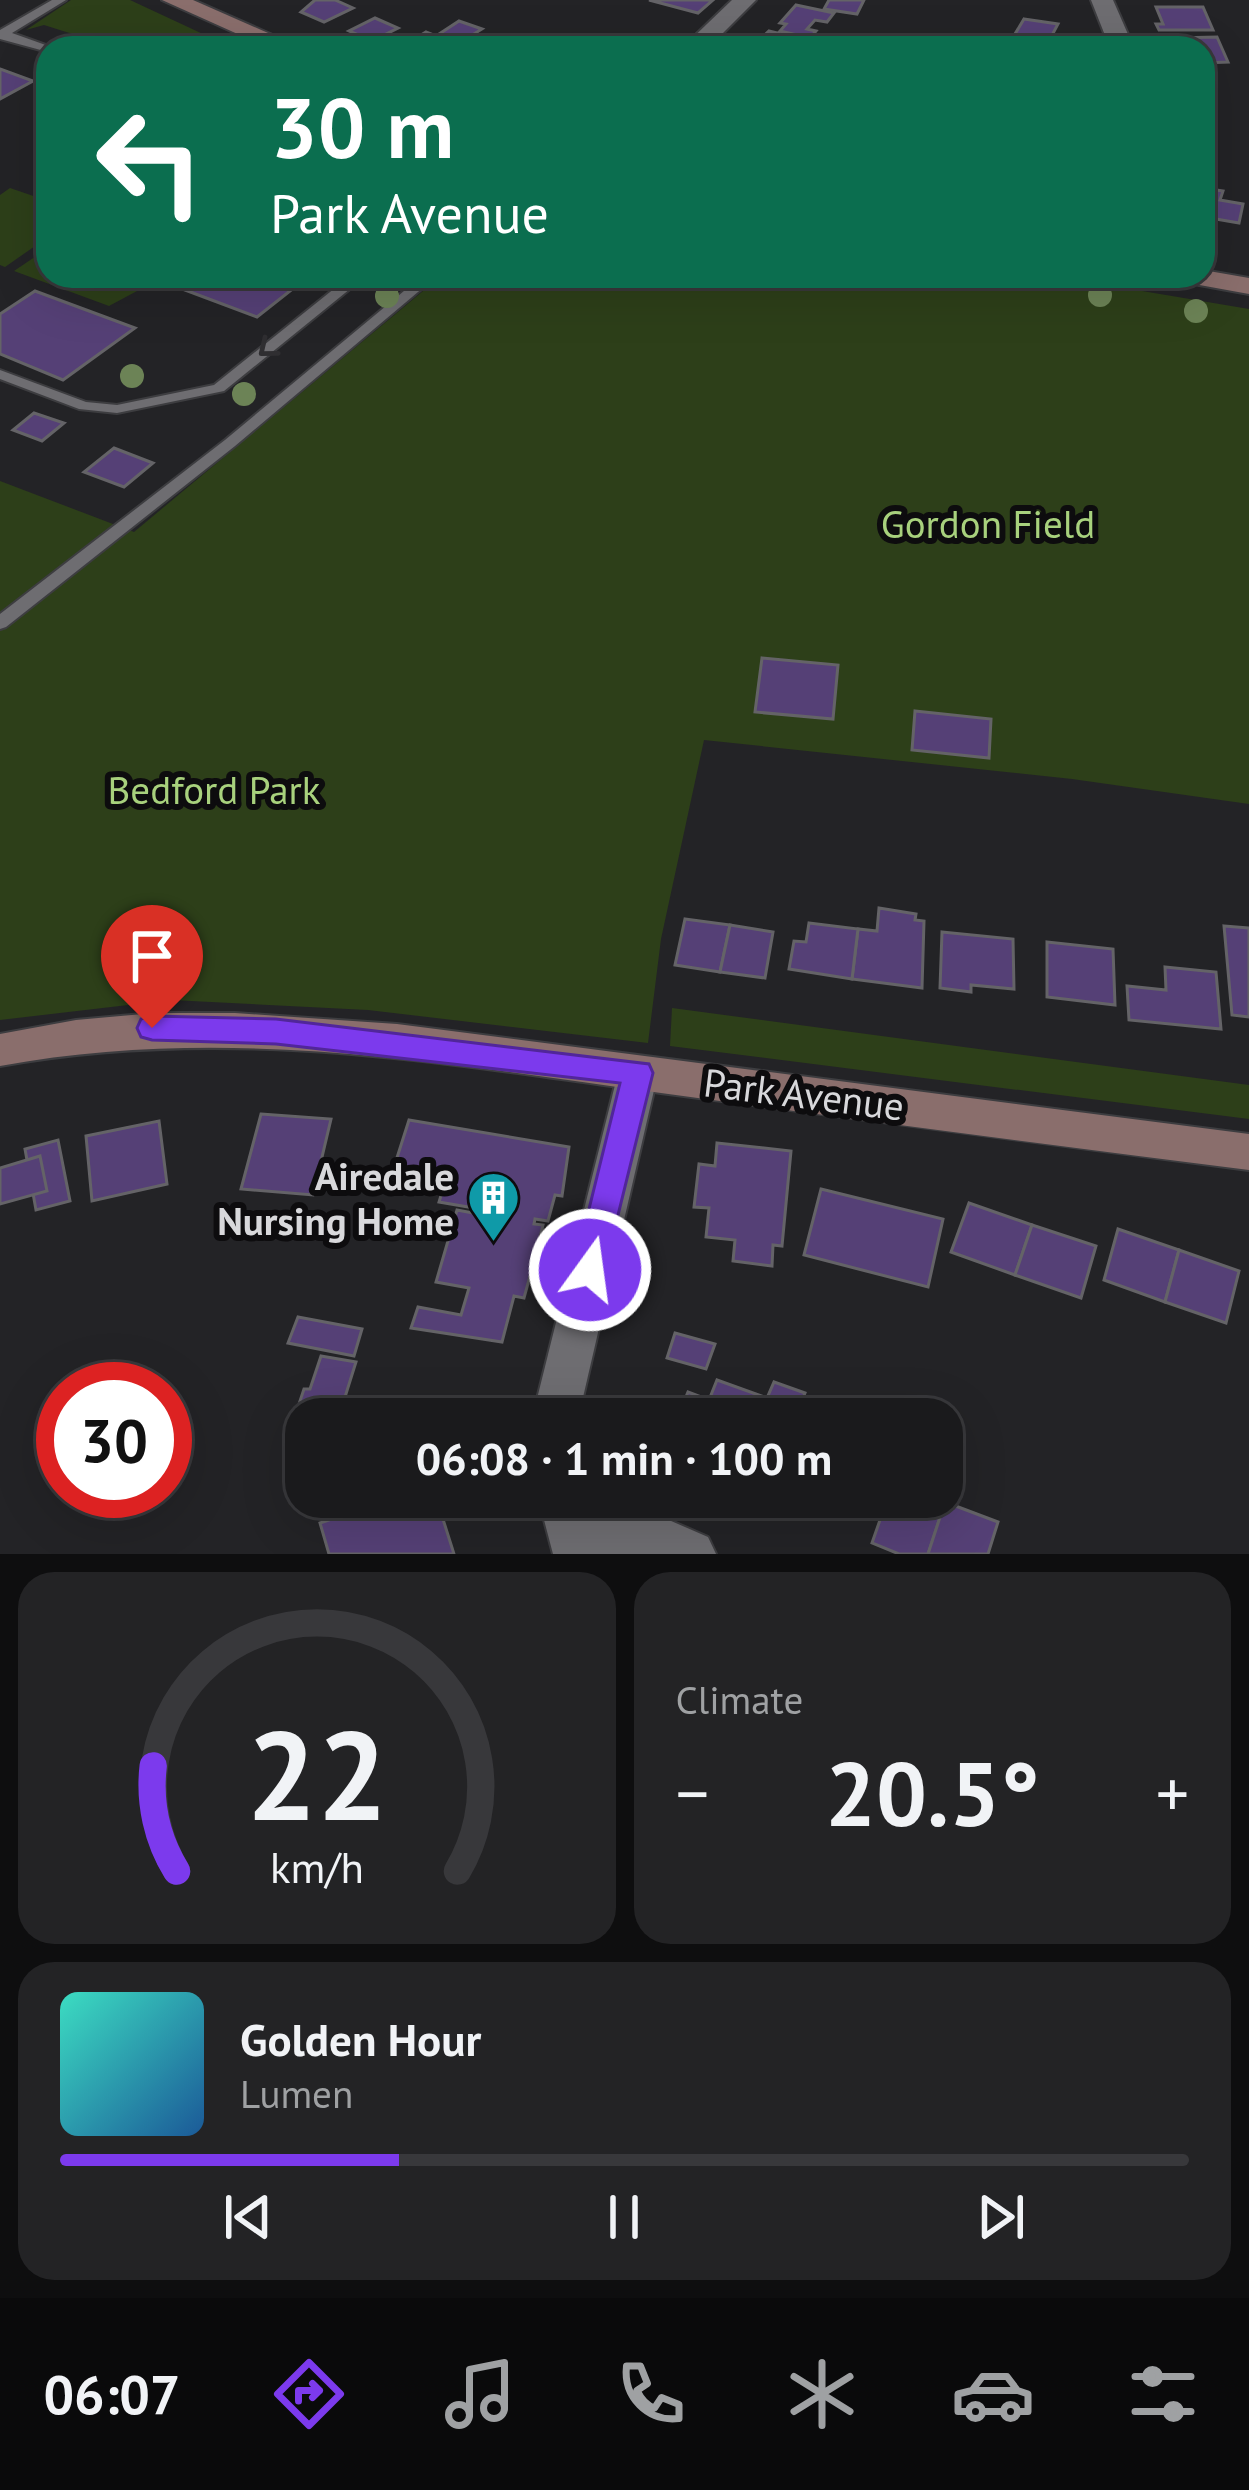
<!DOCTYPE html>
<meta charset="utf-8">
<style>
:root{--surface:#1a1a1c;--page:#232325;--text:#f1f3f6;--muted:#9fa1a3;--line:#38383b;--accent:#7c3aed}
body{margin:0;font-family:"PT Sans",sans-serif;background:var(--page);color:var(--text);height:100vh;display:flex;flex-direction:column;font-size:45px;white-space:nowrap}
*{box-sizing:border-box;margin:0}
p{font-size:39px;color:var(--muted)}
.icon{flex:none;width:66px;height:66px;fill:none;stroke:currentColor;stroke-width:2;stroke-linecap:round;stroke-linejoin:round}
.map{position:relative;height:1554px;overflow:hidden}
.side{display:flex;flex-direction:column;gap:18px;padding:18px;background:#0e0e0f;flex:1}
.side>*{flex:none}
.guide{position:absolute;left:36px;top:36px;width:1179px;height:252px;border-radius:36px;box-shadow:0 12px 48px #0002,0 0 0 3px var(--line);background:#0b6e4f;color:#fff;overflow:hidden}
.speed{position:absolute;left:36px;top:1362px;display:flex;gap:24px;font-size:60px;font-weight:700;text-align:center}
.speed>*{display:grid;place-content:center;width:156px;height:156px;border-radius:50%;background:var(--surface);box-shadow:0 12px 48px #0002,0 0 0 3px var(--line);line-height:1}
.speed .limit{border:18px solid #d22;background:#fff;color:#111}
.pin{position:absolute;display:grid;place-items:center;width:102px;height:102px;color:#fff;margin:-123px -51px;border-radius:50% 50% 50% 0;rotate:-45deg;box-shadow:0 0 12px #0007}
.pin .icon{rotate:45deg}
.me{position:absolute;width:132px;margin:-66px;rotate:14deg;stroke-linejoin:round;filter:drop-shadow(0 0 9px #0008)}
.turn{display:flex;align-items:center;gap:42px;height:252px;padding:0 36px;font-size:54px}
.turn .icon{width:156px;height:156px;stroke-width:2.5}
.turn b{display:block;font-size:84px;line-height:102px}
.big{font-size:90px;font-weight:700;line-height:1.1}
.side .widget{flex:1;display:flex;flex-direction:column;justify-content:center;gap:18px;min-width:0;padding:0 42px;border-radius:36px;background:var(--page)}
.side .dial{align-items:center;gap:0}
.dial svg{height:312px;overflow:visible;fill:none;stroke:var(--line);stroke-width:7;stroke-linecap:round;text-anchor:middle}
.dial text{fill:var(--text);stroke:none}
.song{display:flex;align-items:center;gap:36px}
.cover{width:144px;height:144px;border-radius:18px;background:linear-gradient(135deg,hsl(170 70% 55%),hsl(210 70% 35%))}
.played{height:12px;border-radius:6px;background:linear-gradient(90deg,var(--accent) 30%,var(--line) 30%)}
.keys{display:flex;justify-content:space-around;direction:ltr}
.heat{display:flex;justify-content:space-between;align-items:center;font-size:66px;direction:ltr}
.side .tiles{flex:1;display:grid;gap:18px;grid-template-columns:1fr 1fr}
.widget:last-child{grid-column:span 2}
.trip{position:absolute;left:285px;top:1398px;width:678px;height:120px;border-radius:36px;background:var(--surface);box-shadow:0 12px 48px #0002,0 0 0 3px var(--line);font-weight:700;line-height:120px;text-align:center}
.tab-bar{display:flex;height:192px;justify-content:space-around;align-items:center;background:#0a0a0b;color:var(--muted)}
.tab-bar .icon{width:84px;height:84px}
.tab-bar .on{color:var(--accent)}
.tab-bar b{font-size:54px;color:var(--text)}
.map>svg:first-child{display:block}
.green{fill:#2d3f19}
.building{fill:#554076;stroke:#646367;stroke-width:3}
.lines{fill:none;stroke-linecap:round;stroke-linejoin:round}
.lane-casing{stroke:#3d3d40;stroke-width:4}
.street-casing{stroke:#3d3d40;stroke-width:4}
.secondary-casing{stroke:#3d3d40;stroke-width:4}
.lane{fill:#6e6d71;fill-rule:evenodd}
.street{fill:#6e6d71;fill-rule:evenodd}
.secondary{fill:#8a6e6c;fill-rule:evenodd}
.tree{fill:#6c8356}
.oneway{stroke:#2f2e31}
.route{fill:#7c3aed;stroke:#51269a;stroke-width:3}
.labels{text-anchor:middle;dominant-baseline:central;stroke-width:12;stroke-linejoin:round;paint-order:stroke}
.park-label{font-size:39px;fill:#a8d17d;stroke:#0d0c0e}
.street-label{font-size:39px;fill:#d8d8db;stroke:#0d0c0e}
.poi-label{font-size:39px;font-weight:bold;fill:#d8d8db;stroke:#0d0c0e;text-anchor:end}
</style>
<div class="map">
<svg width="1249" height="1554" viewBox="0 0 1249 1554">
<rect width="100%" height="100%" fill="#232326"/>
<!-- green -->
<g class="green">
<path d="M71 0H130L233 48H117L44 25 26 30Z"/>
<path d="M10 188 48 201V237L5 267 0 265V195Z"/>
<path d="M48 248V276H151L146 280 152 283 109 306 14 271Z"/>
<path d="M441 276H1040L1041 284 1058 286 1071 279 1249 309V804L1072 779 704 740 661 939 648 1043 368 1010 171 1000 0 1020V481L134 532Z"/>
<path d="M672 1008 1249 1085V1119L670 1046Z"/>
</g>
<!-- building -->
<g class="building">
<path d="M315 0H335L353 8 324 22 301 12Z"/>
<path d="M649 0H713L698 13Z"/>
<path d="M829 0H864L857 14 824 9Z"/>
<path d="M796 5 834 13 827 22 815 20 807 29 816 31 810 38 780 31 786 24 780 23Z"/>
<path d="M1156 7H1203L1213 30H1159L1156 24H1163Z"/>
<path d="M375 18 398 28 372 41 349 31Z"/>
<path d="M1024 19 1058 24 1050 39 1070 43 1067 48H1038L1040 44 1012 39Z"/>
<path d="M459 21 482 29 451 48H400L426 32 436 36Z"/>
<path d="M769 31 806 40 798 48H751Z"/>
<path d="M1217 37 1228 62 1203 63V48H1179L1175 38Z"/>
<path d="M0 69 33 81 0 99Z"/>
<path d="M1203 188 1223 191 1220 200 1243 204 1239 223 1210 218 1203 237Z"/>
<path d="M204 276H309L257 317 185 290Z"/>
<path d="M35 291 135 328 63 380 0 354V314Z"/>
<path d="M34 413 64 423 42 441 13 430Z"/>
<path d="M114 448 153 463 124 487 84 472Z"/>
<path d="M762 658 838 665 833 719 755 712Z"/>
<path d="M915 711 991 719 989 758 912 750Z"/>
<path d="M879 908 916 914 915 920 924 921 922 988 852 979 858 929 877 931Z"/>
<path d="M685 919 730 925 720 972 675 965Z"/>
<path d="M809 923 858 929 852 979 789 969 794 941 806 942Z"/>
<path d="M730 925 773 932 765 978 720 972Z"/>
<path d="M1224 926 1249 928V1017L1232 1015Z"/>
<path d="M942 932 1013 939 1014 989 971 985V992L940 988Z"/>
<path d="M1047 942 1113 949 1115 1005 1047 997Z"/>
<path d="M1165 967 1216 972 1221 1029 1129 1020 1127 986 1166 990Z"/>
<path d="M261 1114 331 1119 313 1195 241 1189Z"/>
<path d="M409 1120 569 1147 562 1196 555 1195 548 1221 535 1219 534 1224 543 1225 534 1261 544 1263 539 1278 530 1276 524 1298 514 1296 502 1342 411 1328 418 1307 461 1315 469 1288 436 1282 457 1210 473 1213 474 1208 439 1202 447 1176 394 1167Z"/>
<path d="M159 1121 167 1184 92 1201 86 1136Z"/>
<path d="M58 1140 70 1201 36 1210 25 1149Z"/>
<path d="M717 1143 791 1151 782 1246 773 1245 772 1266 733 1261 735 1240 706 1237 709 1208 694 1207 699 1164 715 1166Z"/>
<path d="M40 1156 47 1191 0 1204V1168Z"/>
<path d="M821 1189 943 1219 928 1287 804 1255Z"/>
<path d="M969 1203 1032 1225 1015 1275 951 1252Z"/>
<path d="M1032 1225 1096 1246 1081 1298 1015 1275Z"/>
<path d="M1118 1229 1179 1250 1165 1302 1104 1280Z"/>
<path d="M1179 1250 1239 1271 1226 1323 1165 1302Z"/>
<path d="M298 1317 362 1329 354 1356 288 1343Z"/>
<path d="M675 1333 715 1344 706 1369 667 1358Z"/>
<path d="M321 1356 356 1362 345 1397 382 1404 378 1419H306V1453L284 1449 304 1389H310Z"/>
<path d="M717 1380 767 1398 774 1382 805 1393 795 1419H677L688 1392 709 1400Z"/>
<path d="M396 1497H436L454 1554H329L320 1523Z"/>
<path d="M888 1497H933L945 1502 928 1554H899L872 1543Z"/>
<path d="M945 1502 998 1522 988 1554H928Z"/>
</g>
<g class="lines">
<defs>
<g id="lane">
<path d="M52 0H66L12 33 54 48H48V52L0 39V30Z"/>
<path d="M350 276H366L224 391 117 413 79 409 0 379V370L86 402 117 405 214 385Z"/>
<path d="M422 276H437L235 446 6 627 0 629V614L225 440Z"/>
</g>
<g id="street">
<path d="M732 0H756L708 48H682Z"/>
<path d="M1091 0H1113L1134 48H1110Z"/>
<path d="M638 1056 652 1061 658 1073 578 1419H532L618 1073 624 1061Z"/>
<path d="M538 1497H586L590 1511 655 1514 708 1537 716 1554H553Z"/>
</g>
<g id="secondary">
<path d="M162 0H193L302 48H269Z"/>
<path d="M1203 270 1249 278V294L1183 282 1179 276H1203Z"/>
<path d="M154 1013H235L397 1024 1249 1134V1170C1053 1145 857 1120 661 1093 437 1062 225 1025 0 1066V1034L76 1020Z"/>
</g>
</defs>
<!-- lane casing -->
<use href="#lane" class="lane-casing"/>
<!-- street casing -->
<use href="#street" class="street-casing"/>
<!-- secondary casing -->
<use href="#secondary" class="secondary-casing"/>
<!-- lane -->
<use href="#lane" class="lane"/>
<!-- street -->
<use href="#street" class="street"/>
<!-- secondary -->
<use href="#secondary" class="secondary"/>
</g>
<!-- trees -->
<g class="tree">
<circle cx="1100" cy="295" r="12"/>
<circle cx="387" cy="296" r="12"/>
<circle cx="1196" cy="311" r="12"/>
<circle cx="132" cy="376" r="12"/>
<circle cx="244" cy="394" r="12"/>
</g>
<!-- one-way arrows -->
<defs><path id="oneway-chevron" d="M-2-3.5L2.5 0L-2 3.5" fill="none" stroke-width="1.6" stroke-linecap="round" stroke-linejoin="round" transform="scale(3)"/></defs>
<use class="oneway" href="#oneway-chevron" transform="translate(267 349) rotate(141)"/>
<!-- route -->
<path class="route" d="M152 1016 276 1019 649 1064 653 1073 602 1280 590 1285 579 1280 574 1270 620 1083 276 1044 152 1040 141 1037 137 1028 141 1019Z"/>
<!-- icons -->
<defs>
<symbol id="building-pin" viewBox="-11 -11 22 30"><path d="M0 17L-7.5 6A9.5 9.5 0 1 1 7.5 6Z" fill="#0f9aa8" stroke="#0d0c0e"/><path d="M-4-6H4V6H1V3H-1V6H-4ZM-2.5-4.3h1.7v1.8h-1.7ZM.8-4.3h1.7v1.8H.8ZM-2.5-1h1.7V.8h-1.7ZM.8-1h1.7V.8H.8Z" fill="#fff"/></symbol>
</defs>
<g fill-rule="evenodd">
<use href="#building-pin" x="464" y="1168" width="59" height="81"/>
</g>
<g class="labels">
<!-- park labels -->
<g class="park-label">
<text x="988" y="523">Gordon Field</text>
<text x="214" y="789">Bedford Park</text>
</g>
<!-- street labels -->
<g class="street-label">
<text transform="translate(804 1094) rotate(7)">Park Avenue</text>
</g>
<!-- poi labels -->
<g class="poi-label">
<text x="454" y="1175">Airedale<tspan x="454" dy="45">Nursing Home</tspan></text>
</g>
</g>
</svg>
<div class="speed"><div class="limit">30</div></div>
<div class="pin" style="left:152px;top:1028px;background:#d93025"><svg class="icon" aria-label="arrive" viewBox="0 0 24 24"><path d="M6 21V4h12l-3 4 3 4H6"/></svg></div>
<svg class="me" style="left:590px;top:1270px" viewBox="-20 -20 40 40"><circle r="17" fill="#7c3aed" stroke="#fff" stroke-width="3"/><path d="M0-11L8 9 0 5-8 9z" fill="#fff"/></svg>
<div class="trip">06:08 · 1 min · 100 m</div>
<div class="guide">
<div class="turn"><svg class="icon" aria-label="left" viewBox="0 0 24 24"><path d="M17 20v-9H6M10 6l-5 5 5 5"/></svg><div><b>30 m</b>Park Avenue</div></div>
</div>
</div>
<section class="side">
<div class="tiles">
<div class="widget dial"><svg viewBox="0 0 100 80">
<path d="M14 69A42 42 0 1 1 86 69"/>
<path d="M14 69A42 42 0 0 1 8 42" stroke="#7c3aed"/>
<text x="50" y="56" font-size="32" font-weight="700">22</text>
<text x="50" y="72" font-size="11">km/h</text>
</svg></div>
<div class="widget"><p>Climate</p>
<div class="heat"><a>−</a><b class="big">20.5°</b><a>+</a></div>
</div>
<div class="widget">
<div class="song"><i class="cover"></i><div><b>Golden Hour</b><p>Lumen</p></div></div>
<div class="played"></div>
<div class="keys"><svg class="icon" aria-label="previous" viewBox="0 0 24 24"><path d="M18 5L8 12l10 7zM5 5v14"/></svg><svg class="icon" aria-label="pause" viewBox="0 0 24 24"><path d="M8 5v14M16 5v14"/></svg><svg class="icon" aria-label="next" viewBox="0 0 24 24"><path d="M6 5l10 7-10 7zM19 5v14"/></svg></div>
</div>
</div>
</section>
<nav class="tab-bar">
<b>06:07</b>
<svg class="icon on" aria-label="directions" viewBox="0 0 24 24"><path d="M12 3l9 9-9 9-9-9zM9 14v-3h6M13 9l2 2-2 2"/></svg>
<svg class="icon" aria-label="music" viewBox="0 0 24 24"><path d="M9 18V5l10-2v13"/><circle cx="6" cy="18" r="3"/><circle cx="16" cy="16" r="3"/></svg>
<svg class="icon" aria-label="phone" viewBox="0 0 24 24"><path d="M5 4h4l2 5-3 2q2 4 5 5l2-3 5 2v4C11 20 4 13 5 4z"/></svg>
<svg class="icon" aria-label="climate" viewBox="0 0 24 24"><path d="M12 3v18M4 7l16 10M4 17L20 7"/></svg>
<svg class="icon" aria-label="car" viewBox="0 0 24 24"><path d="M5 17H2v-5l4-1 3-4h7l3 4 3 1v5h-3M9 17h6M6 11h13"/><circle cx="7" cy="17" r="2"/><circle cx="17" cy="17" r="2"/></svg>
<svg class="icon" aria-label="filters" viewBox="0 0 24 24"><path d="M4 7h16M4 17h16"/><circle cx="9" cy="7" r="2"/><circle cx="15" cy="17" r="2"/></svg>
</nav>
